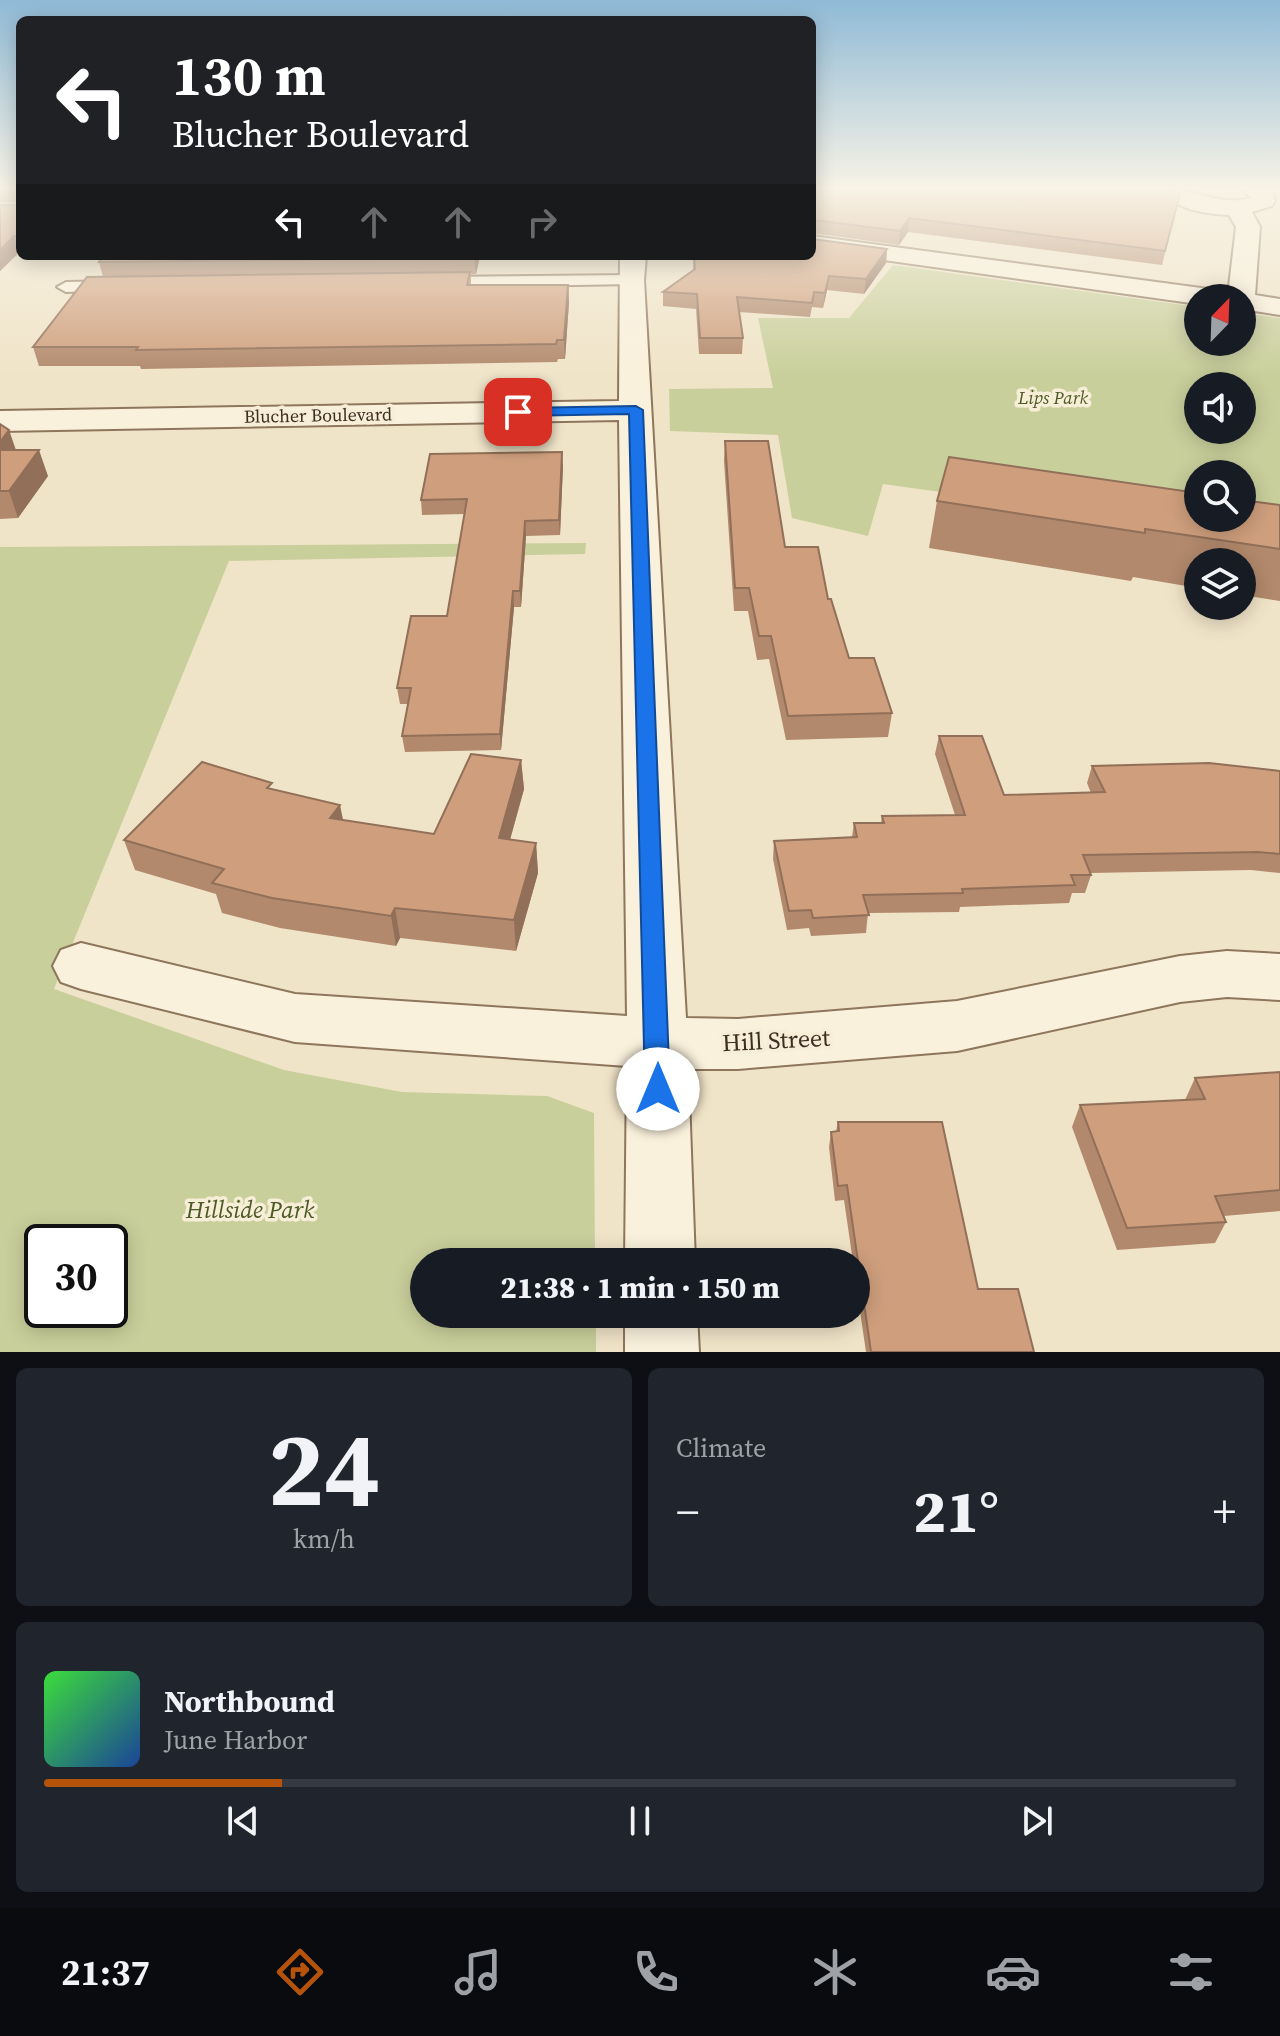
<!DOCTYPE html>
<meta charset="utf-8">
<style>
:root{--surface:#171b24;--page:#20242c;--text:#f1f3f6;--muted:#9ea1a6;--line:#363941;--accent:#b45309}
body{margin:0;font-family:"Source Serif 4",serif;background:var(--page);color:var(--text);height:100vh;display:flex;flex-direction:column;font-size:30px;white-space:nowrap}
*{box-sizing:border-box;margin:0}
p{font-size:26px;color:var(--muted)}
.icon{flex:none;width:44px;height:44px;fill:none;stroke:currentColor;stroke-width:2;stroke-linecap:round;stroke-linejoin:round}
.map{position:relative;height:1352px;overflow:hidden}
.side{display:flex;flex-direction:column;gap:16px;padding:16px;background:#0d0f14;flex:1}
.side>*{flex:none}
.hud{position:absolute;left:16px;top:16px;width:800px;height:244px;border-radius:12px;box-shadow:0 4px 20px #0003;background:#202124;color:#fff;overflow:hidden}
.needle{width:52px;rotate:23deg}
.fabs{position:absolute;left:1184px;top:284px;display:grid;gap:16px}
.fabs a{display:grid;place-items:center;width:72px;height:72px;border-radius:50%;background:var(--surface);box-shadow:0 4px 20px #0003;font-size:40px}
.speed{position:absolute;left:24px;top:1224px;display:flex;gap:16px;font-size:40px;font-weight:700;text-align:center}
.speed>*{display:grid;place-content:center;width:104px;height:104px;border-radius:50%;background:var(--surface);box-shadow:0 4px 20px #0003;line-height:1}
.speed .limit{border:4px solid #111;border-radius:12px;background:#fff;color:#111}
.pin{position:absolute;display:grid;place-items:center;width:68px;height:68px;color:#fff;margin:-34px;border-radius:16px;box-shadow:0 4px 12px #0006}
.me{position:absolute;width:88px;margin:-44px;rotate:0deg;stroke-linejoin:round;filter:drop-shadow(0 0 6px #0008)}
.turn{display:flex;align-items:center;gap:28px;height:168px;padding:0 24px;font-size:36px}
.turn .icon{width:104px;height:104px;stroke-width:2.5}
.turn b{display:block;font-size:56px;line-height:68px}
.lanes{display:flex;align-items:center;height:76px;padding:0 24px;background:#0003;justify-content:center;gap:40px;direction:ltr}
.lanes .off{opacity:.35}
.big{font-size:60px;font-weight:800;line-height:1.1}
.side .widget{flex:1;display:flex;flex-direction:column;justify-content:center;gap:12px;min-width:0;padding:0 28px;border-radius:12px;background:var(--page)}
.side .dial{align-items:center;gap:0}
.dial b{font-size:104px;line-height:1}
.song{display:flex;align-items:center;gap:24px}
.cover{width:96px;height:96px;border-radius:12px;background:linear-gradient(135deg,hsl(120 70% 55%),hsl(220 70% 35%))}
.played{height:8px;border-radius:4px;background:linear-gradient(90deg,var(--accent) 20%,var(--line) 20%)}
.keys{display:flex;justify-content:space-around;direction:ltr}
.heat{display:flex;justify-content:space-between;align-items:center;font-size:44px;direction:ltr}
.side .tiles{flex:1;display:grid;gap:16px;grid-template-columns:1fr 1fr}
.widget:last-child{grid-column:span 2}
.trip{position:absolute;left:410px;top:1248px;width:460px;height:80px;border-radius:40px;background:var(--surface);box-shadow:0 4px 20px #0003;font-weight:800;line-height:80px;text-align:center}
.tabs{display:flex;height:128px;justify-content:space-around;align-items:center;background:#090b0e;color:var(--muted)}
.tabs .icon{width:56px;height:56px}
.tabs .current{color:var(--accent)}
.tabs b{font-size:36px;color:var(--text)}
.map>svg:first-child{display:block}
.green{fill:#c9cf9b;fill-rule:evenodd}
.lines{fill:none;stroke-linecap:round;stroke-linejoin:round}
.service-casing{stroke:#8d765c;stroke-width:4}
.minor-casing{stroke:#8d765c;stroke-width:4}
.service{fill:#faf1dc;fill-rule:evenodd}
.minor{fill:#faf1dc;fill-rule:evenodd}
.wall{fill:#b2896c}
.shaded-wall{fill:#916f58}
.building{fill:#cf9f7d;stroke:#916f58;stroke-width:2}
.route{fill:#1a73e8;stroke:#114b97;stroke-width:2}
.labels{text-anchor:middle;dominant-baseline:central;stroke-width:7;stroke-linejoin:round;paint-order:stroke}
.far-park-label{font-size:18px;font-style:italic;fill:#4d5a26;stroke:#f7eed8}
.far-street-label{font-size:18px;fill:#3d2e20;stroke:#f7eed8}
.near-street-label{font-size:24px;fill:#3d2e20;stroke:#f7eed8}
.near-park-label{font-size:24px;font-style:italic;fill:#4d5a26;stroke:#f7eed8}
</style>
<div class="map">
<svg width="1280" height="1352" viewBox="0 0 1280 1352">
<rect width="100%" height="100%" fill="#f0e4c8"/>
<!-- green -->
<g class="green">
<path d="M893 265 1198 307V342H1242V313L1280 318V543L1099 514 883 484 868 536 792 518 778 435 670 431 669 389 773 388 758 318H849ZM1198 386H1242V430H1198ZM1198 474H1242V518H1198Z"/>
<path d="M586 543 585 554 229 561 54 989 284 1070 402 1092 547 1096 594 1113 595 1262H424V1314H596V1352H0V547ZM42 1242H110V1310H42Z"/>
</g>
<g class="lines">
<defs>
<g id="service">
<path d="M631 275 639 280 637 284 435 287 427 282 435 277Z"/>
<path d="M117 281 123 282 126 286 123 290 66 292 57 287 66 282Z"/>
</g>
<g id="minor">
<path d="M1162 188C1193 188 1219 207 1251 198L1241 188C1255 188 1273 183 1275 201L1272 206 1252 212 1260 227 1255 295 1280 299V315L1242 309V298H1198V304L812 250V236L1216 290 1228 295 1236 227 1229 215C1208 214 1171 210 1162 188Z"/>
<path d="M620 256H646L644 280 686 1018 738 1019 957 1001 1180 956 1227 951 1280 954V1000L1227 997 1180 1002 957 1051 738 1069H688L695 1262H625L627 1066 295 1042 81 989 61 982 53 966 61 950 81 943 295 994 627 1016 619 420 0 431V411L619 401Z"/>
<path d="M625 1314H697L699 1352H625Z"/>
</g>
</defs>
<!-- service casing -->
<use href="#service" class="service-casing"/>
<!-- minor casing -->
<use href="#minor" class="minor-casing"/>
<!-- service -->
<use href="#service" class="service"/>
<!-- minor -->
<use href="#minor" class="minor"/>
</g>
<!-- wall -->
<g class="wall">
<path d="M0 188H20V252L0 271V205H18V202H0Z"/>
<path d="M812 188 1180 194 1162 265 908 232 899 245 812 233Z"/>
<path d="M813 239 887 249 886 263 864 294 827 290 823 308 812 307 810 317 739 312 743 338 742 354H699L696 309 663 306V292L693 270V260L682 258V256H812Z"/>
<path d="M104 256H480L476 274H471V285H568L569 302 565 359H558L557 362 141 369 140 366H39L33 347 103 277 99 262Z"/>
<path d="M0 424 15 450 48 476 18 518 0 519Z"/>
<path d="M725 441 785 547 828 599 849 658 892 713 888 737 786 740 769 659 757 660 748 611H734L724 461Z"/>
<path d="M563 466 560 535 526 536 521 607H514L501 750 405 752 402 736 408 704H400L397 688 447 616 465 514 422 515 421 500Z"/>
<path d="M937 501 1280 505V601L1242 595V562H1198V588L1133 577 1131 581 929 548Z"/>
<path d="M939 736 1004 795 1091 793 1087 783 1092 766 1280 771V873L1251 870 1090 873 1091 875 1085 893H1072L1069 903 960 907 959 912 868 913 866 933 811 936 809 928 787 930 773 859 774 841 852 837 854 823H881L882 816 955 815 935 754Z"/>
<path d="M521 760 524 789 510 840 536 843 538 873 516 951 400 938 396 946 280 928 222 913 216 894 135 870 124 840 273 789 343 820 434 834Z"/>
<path d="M1280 1072V1211L1224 1216 1226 1222 1215 1243 1117 1250 1072 1127 1080 1105 1185 1100 1195 1078Z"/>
<path d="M838 1122 978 1289 1034 1352H866L856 1284V1262H853L844 1200 835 1201 829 1147 831 1132 836 1131Z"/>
</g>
<!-- shaded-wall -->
<g class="shaded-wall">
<path d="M909 218 908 232 899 245 900 231Z"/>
<path d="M14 236 19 252 0 271V250Z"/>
<path d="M887 249 886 263 864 294 866 279Z"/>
<path d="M475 256H480L476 274 474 258Z"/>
<path d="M829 276 827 290 823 308 825 293Z"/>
<path d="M568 285 569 302 565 359 564 340Z"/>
<path d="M9 430 18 456 0 468V442Z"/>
<path d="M39 450 48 476 18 518 9 491Z"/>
<path d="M562 452 563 466 560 535 559 520Z"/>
<path d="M525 521 526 536 521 607 520 591Z"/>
<path d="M513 591 514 607 501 750 500 734Z"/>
<path d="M521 760 524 789 502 868 499 838Z"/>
<path d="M340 805 346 834 330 818Z"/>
<path d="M536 843 538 873 516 951 514 920Z"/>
<path d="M395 908 400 938 396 946 391 916Z"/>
</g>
<!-- building -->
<g class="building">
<path d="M18 188H20V236H14L0 250V205H18Z"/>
<path d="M812 188H1172L1180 194 1165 251 909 218 900 231 814 220 812 221Z"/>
<path d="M812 235 813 239 887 249 866 279 829 276 825 293 814 292 812 303 737 297 743 338H700L697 294 663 292 695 269 694 256H812Z"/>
<path d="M104 256H475L474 258 99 262Z"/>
<path d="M470 272 467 285H568L564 340H557L556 344 136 350 138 347H33L87 277Z"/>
<path d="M0 424 9 430 0 442Z"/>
<path d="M725 441H768L785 547H818L828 599H831L849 658H874L892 713 788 716 771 636H759L749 588H735Z"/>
<path d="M0 450H39L9 491H0Z"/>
<path d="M562 452 559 520 525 521 520 591H513L500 734 402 736 411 688H397L411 616H447L467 499 421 500 430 454Z"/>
<path d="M949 457 1198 493V518H1242V500L1280 505V549L1145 529V533L937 501Z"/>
<path d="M939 736H982L1004 795 1105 792 1092 766 1209 763 1280 771V854L1258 852 1083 855 1091 875H1071L1075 885 962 889 963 893 863 895 869 915 813 918 811 910 789 911 774 841 857 837 854 823H884L882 816 965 815Z"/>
<path d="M471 754 521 760 499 838 536 843 514 920 395 908 391 916 272 898 212 883 224 869 124 840 202 762 272 783 267 788 340 805 330 818 434 834Z"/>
<path d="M1280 1072V1190L1215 1196 1226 1222 1127 1228 1080 1105 1205 1099 1195 1078Z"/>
<path d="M838 1122H942L978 1289H1018L1034 1352H871L847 1185 838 1186 831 1132 839 1131Z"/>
</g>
<!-- sky -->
<linearGradient id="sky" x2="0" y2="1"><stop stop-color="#8fbad6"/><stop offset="0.5" stop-color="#f8f3e6"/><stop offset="1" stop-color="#f8f3e6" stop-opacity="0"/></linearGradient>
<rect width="1280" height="377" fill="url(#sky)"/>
<!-- route -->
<path class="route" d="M636 406 643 410 670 1089 667 1097 658 1101 648 1097 645 1089 629 414 518 416 512 412 518 408Z"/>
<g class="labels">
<!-- far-park labels -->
<g class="far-park-label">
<text x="1053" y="397">Lips Park</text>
</g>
<!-- far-street labels -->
<g class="far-street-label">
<text transform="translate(318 415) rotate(-1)">Blucher Boulevard</text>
</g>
<!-- near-street labels -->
<g class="near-street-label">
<text transform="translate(776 1040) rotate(-3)">Hill Street</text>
</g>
<!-- near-park labels -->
<g class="near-park-label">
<text x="250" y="1209">Hillside Park</text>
</g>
</g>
</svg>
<div class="fabs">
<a><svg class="needle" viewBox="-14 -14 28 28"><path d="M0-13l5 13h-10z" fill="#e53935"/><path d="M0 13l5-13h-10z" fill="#9ea1a6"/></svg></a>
<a><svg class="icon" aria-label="sound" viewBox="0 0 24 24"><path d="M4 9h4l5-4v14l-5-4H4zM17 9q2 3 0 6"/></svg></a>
<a><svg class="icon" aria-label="search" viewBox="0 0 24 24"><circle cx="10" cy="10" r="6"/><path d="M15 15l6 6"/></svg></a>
<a><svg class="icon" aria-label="layers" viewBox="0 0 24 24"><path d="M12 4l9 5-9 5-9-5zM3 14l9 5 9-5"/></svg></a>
</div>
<div class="speed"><div class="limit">30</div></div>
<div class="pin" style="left:518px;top:412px;background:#d93025"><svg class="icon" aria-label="arrive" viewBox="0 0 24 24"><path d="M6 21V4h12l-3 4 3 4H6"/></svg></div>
<svg class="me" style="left:658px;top:1089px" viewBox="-20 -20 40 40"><circle r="19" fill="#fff"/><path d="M0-13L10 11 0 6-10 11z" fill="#1a73e8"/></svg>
<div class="trip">21:38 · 1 min · 150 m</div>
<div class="hud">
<div class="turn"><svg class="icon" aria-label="left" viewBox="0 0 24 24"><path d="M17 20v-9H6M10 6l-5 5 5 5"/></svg><div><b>130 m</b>Blucher Boulevard</div></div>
<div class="lanes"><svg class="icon" aria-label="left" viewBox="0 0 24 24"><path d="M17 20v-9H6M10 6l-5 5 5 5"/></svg><svg class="icon off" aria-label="ahead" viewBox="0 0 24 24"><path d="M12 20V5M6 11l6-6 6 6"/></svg><svg class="icon off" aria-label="ahead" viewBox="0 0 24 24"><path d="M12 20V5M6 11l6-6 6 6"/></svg><svg class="icon off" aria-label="right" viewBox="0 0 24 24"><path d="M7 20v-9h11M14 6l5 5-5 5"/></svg></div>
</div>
</div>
<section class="side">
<div class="tiles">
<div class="widget dial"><b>24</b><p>km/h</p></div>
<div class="widget"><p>Climate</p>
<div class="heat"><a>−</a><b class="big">21°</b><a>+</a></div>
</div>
<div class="widget">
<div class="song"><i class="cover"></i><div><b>Northbound</b><p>June Harbor</p></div></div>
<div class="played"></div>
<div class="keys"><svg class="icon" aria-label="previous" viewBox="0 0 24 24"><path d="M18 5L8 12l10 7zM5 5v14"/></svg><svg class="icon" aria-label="pause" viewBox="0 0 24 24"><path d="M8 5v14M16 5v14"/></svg><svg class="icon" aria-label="next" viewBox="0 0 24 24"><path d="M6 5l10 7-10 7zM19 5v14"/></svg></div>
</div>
</div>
</section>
<nav class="tabs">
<b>21:37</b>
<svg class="icon current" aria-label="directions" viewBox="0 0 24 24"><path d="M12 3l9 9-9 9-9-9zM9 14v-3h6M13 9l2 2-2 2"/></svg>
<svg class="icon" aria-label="music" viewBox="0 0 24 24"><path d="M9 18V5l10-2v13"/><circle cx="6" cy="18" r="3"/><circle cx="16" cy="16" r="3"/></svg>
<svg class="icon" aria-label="phone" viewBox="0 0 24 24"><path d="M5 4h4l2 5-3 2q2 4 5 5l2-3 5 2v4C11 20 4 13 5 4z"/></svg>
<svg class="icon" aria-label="climate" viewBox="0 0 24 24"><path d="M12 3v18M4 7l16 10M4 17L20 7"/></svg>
<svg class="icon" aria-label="car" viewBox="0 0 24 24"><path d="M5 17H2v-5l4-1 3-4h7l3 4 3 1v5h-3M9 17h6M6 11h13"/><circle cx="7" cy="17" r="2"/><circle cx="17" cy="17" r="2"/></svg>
<svg class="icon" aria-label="filters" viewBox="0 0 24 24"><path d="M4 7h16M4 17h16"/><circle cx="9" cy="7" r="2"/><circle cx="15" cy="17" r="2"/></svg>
</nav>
